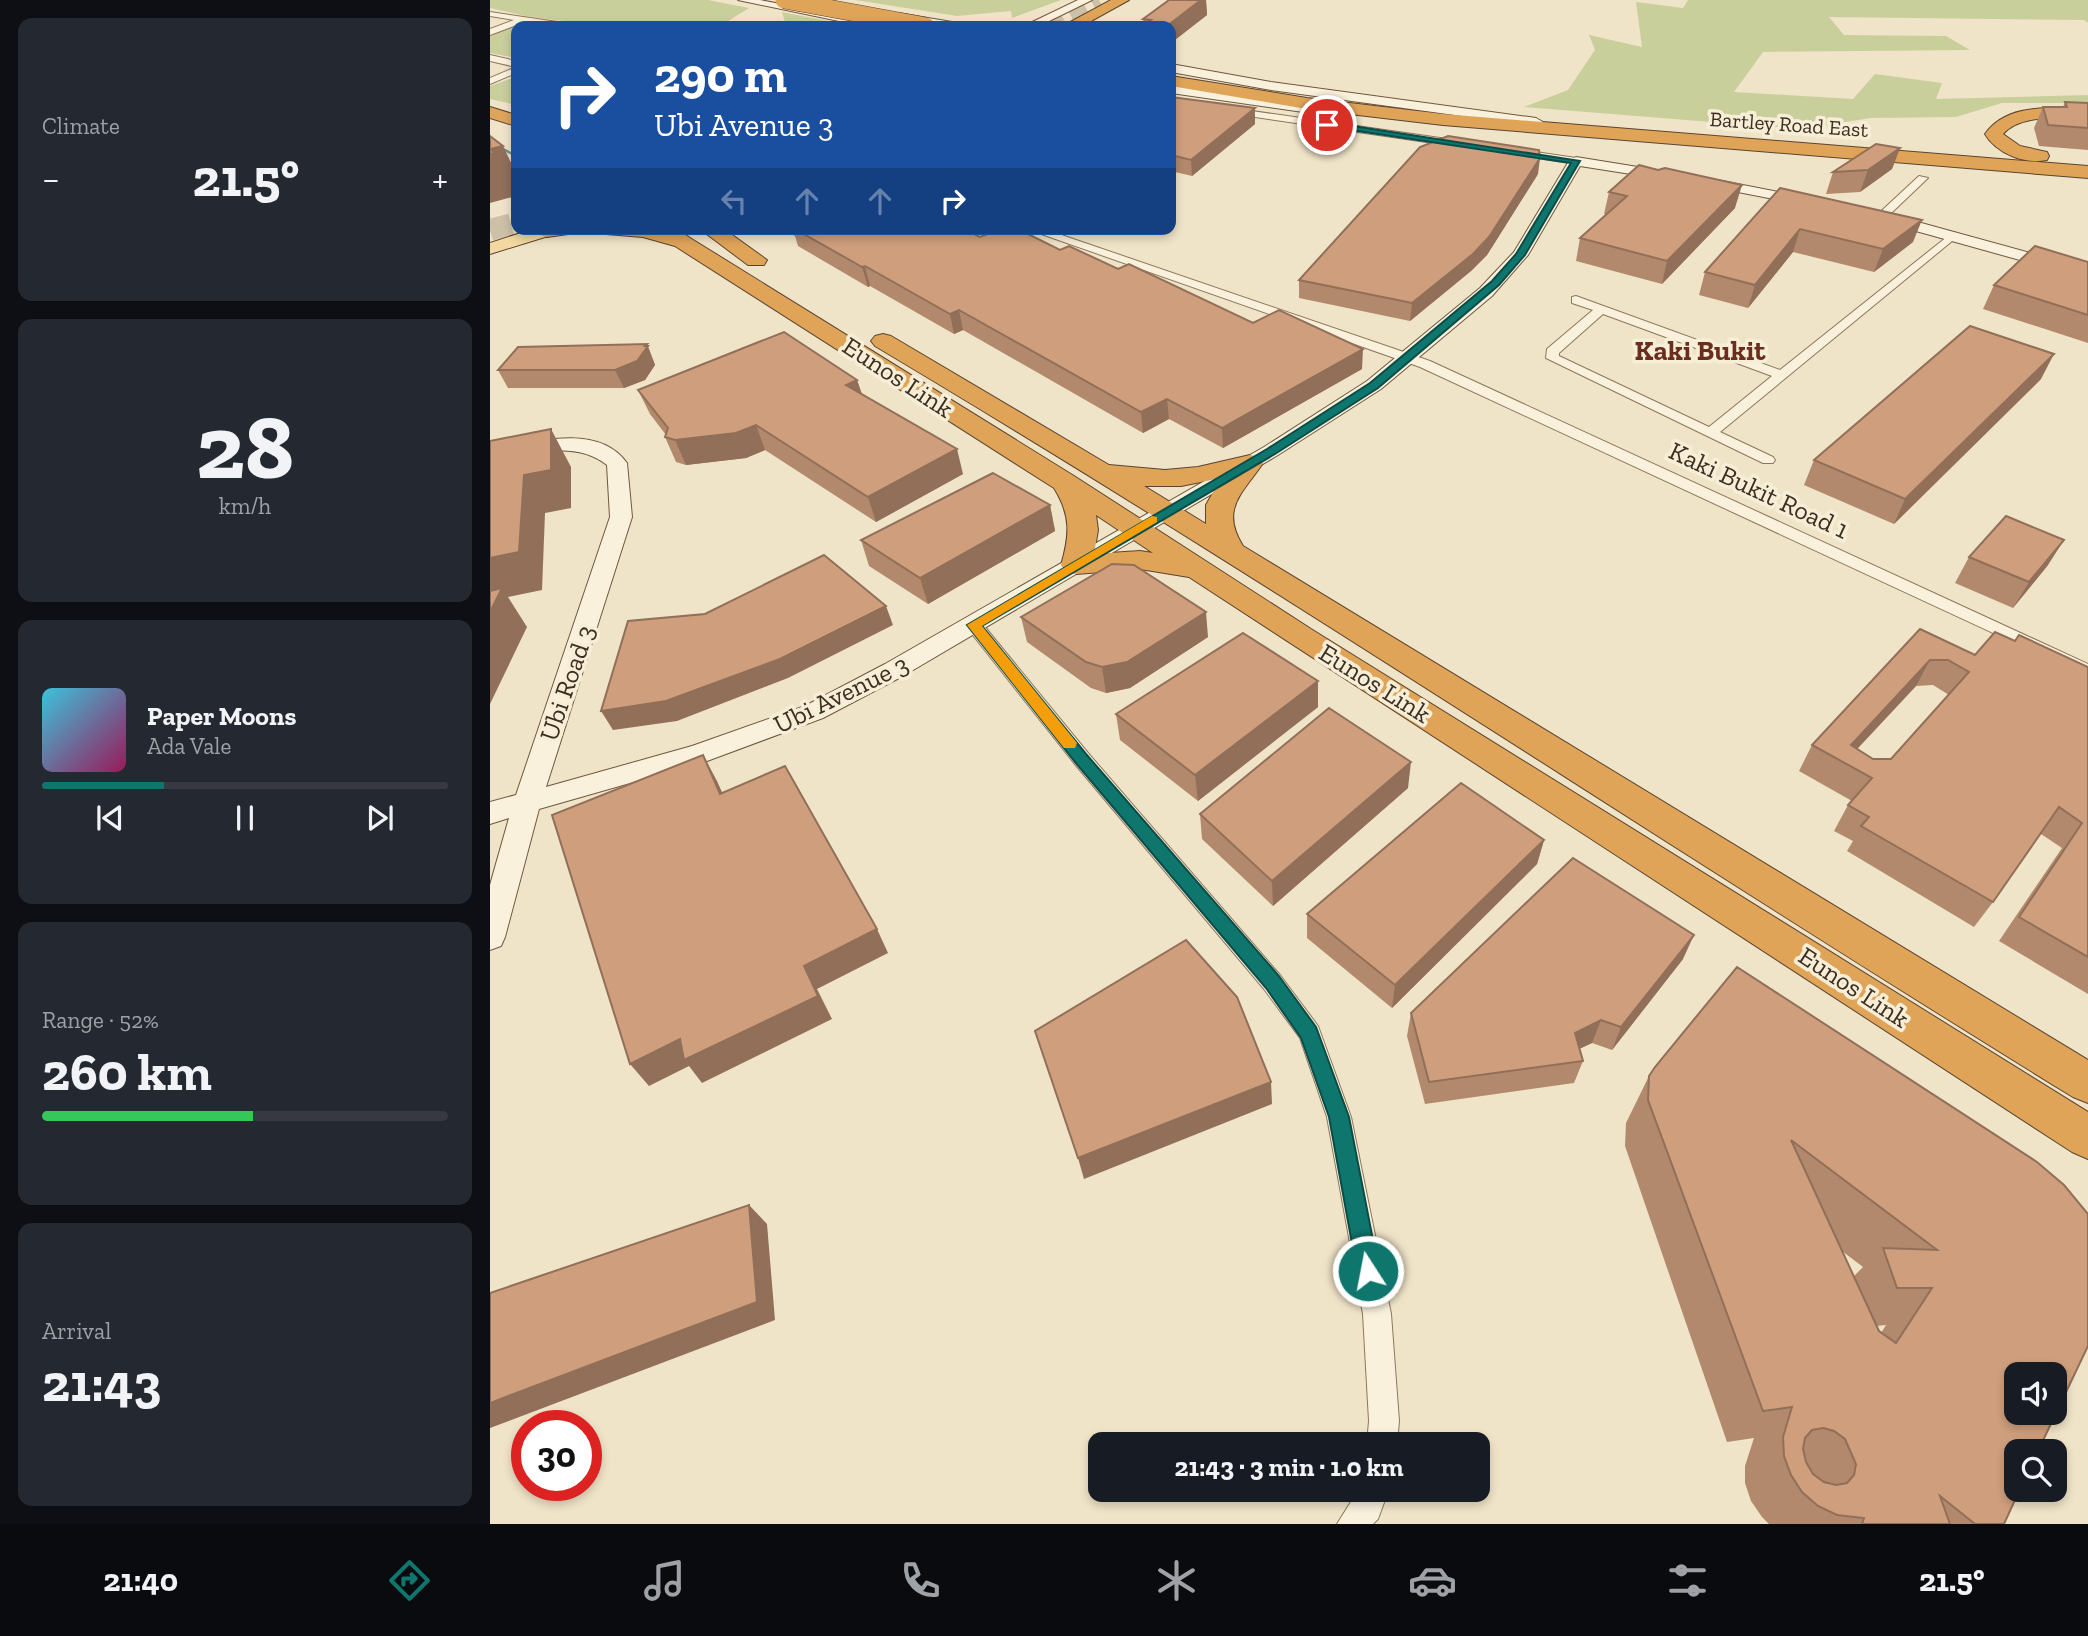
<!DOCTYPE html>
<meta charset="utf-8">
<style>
:root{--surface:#171b24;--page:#242831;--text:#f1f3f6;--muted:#9ea1a6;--line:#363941;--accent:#0f766e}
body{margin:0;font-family:"Zilla Slab",serif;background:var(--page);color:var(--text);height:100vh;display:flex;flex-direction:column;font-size:26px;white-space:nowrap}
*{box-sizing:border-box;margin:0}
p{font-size:23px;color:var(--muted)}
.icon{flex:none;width:38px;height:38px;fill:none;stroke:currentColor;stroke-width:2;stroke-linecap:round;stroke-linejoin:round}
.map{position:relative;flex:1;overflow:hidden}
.drawer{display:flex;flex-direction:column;gap:18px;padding:18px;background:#0d0f14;width:490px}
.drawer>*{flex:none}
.banner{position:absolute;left:21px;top:21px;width:665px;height:214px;border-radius:14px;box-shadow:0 4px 10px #0003;background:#1a4fa0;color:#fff;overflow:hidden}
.fabs{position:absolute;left:1514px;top:1362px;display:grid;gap:14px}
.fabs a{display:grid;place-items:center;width:63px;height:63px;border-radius:14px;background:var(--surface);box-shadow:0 4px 10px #0003;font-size:35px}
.speed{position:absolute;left:21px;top:1410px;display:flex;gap:14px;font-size:35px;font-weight:700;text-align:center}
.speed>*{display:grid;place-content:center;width:91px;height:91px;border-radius:50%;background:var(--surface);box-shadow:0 4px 10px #0003;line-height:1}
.speed .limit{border:10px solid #d22;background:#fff;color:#111}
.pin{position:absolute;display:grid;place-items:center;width:60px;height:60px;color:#fff;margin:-30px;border:4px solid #fff;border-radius:50%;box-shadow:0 2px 7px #0007}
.me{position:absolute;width:77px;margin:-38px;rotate:349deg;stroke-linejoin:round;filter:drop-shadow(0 0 5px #0008)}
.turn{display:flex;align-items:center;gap:24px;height:147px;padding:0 28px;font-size:32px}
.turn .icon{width:91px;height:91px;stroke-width:2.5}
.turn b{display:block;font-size:49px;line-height:60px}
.lanes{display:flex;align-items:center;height:66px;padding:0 28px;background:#0003;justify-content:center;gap:35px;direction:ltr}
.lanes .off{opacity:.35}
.big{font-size:52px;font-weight:800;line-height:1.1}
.drawer .widget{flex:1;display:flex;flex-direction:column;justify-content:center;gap:10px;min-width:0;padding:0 24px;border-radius:14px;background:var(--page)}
.drawer .dial{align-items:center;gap:0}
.dial b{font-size:91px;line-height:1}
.song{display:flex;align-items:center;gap:21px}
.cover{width:84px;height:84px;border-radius:10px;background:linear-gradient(135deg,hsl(190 70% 55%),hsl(330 70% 35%))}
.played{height:7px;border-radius:4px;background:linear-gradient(90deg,var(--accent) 30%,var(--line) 30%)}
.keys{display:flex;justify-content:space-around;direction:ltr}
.heat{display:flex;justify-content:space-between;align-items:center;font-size:38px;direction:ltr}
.charge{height:10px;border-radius:5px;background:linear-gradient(90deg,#34c759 52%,var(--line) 0)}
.trip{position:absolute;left:598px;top:1432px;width:402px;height:70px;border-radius:14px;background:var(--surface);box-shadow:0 4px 10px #0003;font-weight:800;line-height:70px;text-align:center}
.dock{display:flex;height:112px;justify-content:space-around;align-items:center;background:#090b0e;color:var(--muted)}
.dock .icon{width:49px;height:49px}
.dock .current{color:var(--accent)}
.dock b{font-size:32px;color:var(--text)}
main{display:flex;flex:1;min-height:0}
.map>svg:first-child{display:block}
.green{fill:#c9cf9b}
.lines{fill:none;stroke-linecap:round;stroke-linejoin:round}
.stream{stroke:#6f938a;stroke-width:2.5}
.highway-tunnel-far1{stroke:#ccc0a6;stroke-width:17;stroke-dasharray:17 8;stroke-linecap:butt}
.highway-tunnel{stroke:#ccc0a6;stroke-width:22;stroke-dasharray:22 10;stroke-linecap:butt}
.street-casing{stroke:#8d765c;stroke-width:2}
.secondary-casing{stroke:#6f573f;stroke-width:2}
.primary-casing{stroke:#5b4430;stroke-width:2}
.highway-casing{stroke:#5b4430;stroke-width:2}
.street{fill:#faf1dc;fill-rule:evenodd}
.secondary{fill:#faf1dc;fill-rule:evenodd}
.primary{fill:#f3d9a0;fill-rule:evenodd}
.highway{fill:#e0a458;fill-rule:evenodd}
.highway-bridge-casing{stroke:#5b4430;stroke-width:18;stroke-linecap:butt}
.highway-bridge{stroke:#e0a458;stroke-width:17}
.wall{fill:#b2896c;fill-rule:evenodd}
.shaded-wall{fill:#916f58}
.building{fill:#cf9f7d;stroke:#916f58;stroke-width:2;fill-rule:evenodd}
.route{fill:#0f766e;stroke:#0a4d48;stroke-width:2}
.slow{fill:#f59e0b}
.labels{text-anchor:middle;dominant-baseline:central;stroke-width:7;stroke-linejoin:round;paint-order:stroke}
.far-street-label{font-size:21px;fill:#3d2e20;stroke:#f7eed8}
.street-label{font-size:26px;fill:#3d2e20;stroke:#f7eed8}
.far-district-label{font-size:28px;font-weight:bold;fill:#6b2e1e;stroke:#f7eed8}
</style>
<main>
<section class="drawer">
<div class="widget"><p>Climate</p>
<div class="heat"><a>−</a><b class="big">21.5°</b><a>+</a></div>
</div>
<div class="widget dial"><b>28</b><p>km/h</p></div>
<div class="widget">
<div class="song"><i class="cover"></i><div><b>Paper Moons</b><p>Ada Vale</p></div></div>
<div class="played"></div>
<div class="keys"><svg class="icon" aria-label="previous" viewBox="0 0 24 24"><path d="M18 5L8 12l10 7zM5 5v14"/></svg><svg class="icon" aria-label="pause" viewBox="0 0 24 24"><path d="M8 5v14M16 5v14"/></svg><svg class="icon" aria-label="next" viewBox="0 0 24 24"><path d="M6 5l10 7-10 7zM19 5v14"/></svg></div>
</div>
<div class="widget"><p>Range · 52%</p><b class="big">260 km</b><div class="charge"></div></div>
<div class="widget"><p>Arrival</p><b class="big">21:43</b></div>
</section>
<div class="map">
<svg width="1598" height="1524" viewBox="0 0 1598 1524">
<rect width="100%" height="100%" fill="#f0e4c8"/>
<!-- green -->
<g class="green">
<path d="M0 0H218L259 8 230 26H112L35 16 0 8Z"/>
<path d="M365 0H571L522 18 521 11 467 16Z"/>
<path d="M1198 0H1598V23L1594 20 1339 17 1354 35 1456 36 1480 50 1273 52 1244 92 1363 99 1385 74 1452 83 1446 99 1598 95V103H1512L1466 117 1381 118 1309 129 1034 107 1078 90 1105 50 1099 35 1152 47 1146 2 1193 8Z"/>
<path d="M292 12 363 26H296Z"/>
<path d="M36 24 54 26H26V58L0 53V35Z"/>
<path d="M26 77V105L0 99V86Z"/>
</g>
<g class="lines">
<!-- stream -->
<path class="stream" d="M0 142 26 156"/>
<!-- highway-tunnel-far1 -->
<path class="highway-tunnel-far1" d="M558 26 609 0"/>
<!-- highway-tunnel -->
<path class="highway-tunnel" d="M0 230 26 223"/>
<defs>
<g id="street">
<path d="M0 12 81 24 85 26 35 22 0 35V29L24 20 0 16Z"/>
<path d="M0 55 26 61V67L0 61Z"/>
<path d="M26 67V73L0 84V78Z"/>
<path d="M741 108 971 141 976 144 971 147 738 113 736 111Z"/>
<path d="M1025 149 1086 158 1091 161 1086 164 1021 154 1020 152Z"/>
<path d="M1429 176 1438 178 1395 219H1387V215Z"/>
<path d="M537 229H554L940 361 1598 664V677L930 367Z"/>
<path d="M1463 232 1469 235 1467 237 1230 432 1283 457 1285 460 1283 463H1273L1056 358 1057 349 1103 310 1082 303V297L1086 296 1290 370ZM1113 314 1282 376 1219 427 1069 356V353Z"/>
<path d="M484 619 490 621 598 753 790 975 828 1026 861 1117 901 1314 909 1421 907 1444H877L879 1421 873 1314 837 1117 810 1038 774 989 584 763 478 629 475 625Z"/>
<path d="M869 1489H899L888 1519 883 1524H847Z"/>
</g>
<g id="secondary">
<path d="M248 0H270L390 23 396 26H373Z"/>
<path d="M588 0H602L549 26H534Z"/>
<path d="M408 13 468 23 474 26H449L404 18V14Z"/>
<path d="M681 64 781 82 1046 118 1053 122 1046 126 781 90 681 72Z"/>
<path d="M681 85 827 106 834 110 827 114 681 93Z"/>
<path d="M1086 157 1179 172 1186 176 1179 180 1090 166 1038 255 1002 296 891 389 788 455 413 676 333 718 217 761 49 809 15 937 11 946 0 950V885L19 818 0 824V802L26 795 120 517 117 465C83 438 38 455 0 464V452C41 443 107 421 137 463L142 517 56 787 202 746 315 706 395 664 774 447 877 381 990 288 1024 252 1079 161Z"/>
<path d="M1217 178 1320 198 1327 202 1320 206 1212 185 1210 182 1212 179Z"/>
<path d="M1395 213 1598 269V279L1390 221 1387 218Z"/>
</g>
<path id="primary" d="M43 229H71L68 233 0 254V243Z"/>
<g id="highway">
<path d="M621 0H639L592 26H573Z"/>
<path d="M681 76 817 98 953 114 1598 166V178L953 125 817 109 681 86Z"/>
<path d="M0 107 26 115V126L0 118Z"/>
<path d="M1598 107V117C1572 119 1531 113 1513 134L1530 146 1557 152 1559 156 1557 160C1535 165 1506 153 1495 134 1518 102 1562 109 1598 107Z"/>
<path d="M48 229H88L85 233 57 237 50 235Z"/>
<path d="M101 229H187L200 238 584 476 821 629 1598 1112V1159L1582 1152 699 577 650 569 586 574 576 572 571 565C580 535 581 515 564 488L185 246 153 237 104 233ZM606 515 663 553 650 551 604 554 608 530Z"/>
<path d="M210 229H234L277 260 274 265H258Z"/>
<path d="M393 334 401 336 619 465 675 470 708 467 760 455 770 457 773 463C754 492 729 508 753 546L1598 1060V1103L1583 1097C1181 850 790 587 385 346L381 341 385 336ZM731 478 716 505V524L654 486H691Z"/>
</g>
</defs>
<!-- street casing -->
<use href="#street" class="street-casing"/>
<!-- secondary casing -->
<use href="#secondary" class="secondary-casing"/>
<!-- primary casing -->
<use href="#primary" class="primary-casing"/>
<!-- highway casing -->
<use href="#highway" class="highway-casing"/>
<!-- street -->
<use href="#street" class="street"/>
<!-- secondary -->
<use href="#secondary" class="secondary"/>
<!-- primary -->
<use href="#primary" class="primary"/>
<!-- highway -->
<use href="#highway" class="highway"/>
<defs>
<path id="highway-bridge" d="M294 0 436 26"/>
</defs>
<!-- highway-bridge casing -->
<use href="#highway-bridge" class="highway-bridge-casing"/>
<!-- highway-bridge -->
<use href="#highway-bridge" class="highway-bridge"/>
</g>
<!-- wall -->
<g class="wall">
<path d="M679 0H716L717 15 681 43V26H654L653 19Z"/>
<path d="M681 97 765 124 702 176 681 171Z"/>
<path d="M1575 102 1598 103V150L1549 146 1544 128 1553 107H1573Z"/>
<path d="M1410 148 1402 169 1370 192 1336 194 1343 172Z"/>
<path d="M1048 174 997 255 981 271 920 321 809 298V280Z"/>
<path d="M1290 188 1423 242 1384 272 1303 252 1258 308 1209 295 1215 272Z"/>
<path d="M1119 192 1245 208 1172 284 1086 261 1090 238 1116 214H1114Z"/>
<path d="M290 229H473L490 237 570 250 628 269 763 323 872 369 733 448 679 419 653 433 473 330 464 334 380 286 378 287 308 246 305 236Z"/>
<path d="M1598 262V343L1493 309 1504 285Z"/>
<path d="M157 344 165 365 155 380 134 388H18L8 370Z"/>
<path d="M1551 379 1404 524 1314 485 1324 460Z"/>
<path d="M367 380 372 394 473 474 386 522 275 450 256 458 196 465 186 462 175 437 176 435 160 414 148 390Z"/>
<path d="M560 505 565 531 438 604 379 566 371 540Z"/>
<path d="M1479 557 1558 565 1523 608 1465 583Z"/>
<path d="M531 617 718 637 640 688 616 693 601 688 537 642Z"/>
<path d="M1430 629 1485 655 1525 641 1598 667V994L1509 941 1572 848 1551 834 1503 902 1484 927 1357 851 1363 841 1344 831 1358 805 1362 801 1309 771 1322 745ZM1443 685 1459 695 1401 759H1383L1367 749 1426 686Z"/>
<path d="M828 707 708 801 630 740 626 714Z"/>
<path d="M918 788 783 906 712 839 710 814Z"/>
<path d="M1054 840 1047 864 902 1008 817 938V914Z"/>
<path d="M1193 959 1122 1050 1102 1043 1089 1049 1093 1061 1084 1083 935 1104 917 1036 921 1013Z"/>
<path d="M1159 1076 1547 1162 1514 1524H1279L1272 1517 1261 1501 1255 1483V1466L1264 1438 1237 1442 1135 1146 1136 1123ZM1352 1251 1373 1267 1364 1276ZM1396 1325 1391 1333 1386 1326Z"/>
</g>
<!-- shaded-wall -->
<g class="shaded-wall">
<path d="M711 0H716L717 15 681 43V26H677Z"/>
<path d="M765 108V124L702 176 701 160Z"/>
<path d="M13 146 26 173V191L24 192 26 196 0 203V149Z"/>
<path d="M1410 148 1402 169 1370 192 1378 170Z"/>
<path d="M1050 158 1048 174 997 255 981 271 920 321 922 303Z"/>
<path d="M1252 185 1245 208 1172 284 1177 261Z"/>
<path d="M1432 220 1423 242 1384 272 1393 249Z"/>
<path d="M1310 229 1303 252 1258 308 1265 285Z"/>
<path d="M375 266 380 286 378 287 372 267Z"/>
<path d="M469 310 473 330 464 334 460 314Z"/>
<path d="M157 344 165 365 155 380 134 388 125 370Z"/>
<path d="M873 349 872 369 733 448 732 428Z"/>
<path d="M1564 354 1551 379 1404 524 1415 499Z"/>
<path d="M367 380 375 404 356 385Z"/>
<path d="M677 399 679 419 653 433 651 412Z"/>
<path d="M266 425 275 450 256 458 196 465 185 440Z"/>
<path d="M61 429 81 467V508L55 513 52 590 18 597 37 627 0 704V558L34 475Z"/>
<path d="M467 449 473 474 386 522 378 497Z"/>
<path d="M560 505 565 531 438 604 430 578Z"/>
<path d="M1574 540 1558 565 1523 608 1539 582Z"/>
<path d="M396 606 403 625 298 678 187 721 123 730 111 711Z"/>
<path d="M716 612 718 637 640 688 616 693 612 667Z"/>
<path d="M1440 660 1426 686 1354 763 1361 745Z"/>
<path d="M828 681V707L708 801 705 775Z"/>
<path d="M213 755 227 781 244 819 230 794Z"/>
<path d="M921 762 918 788 783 906 782 881Z"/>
<path d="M1054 840 1047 864 902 1008 905 985Z"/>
<path d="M387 929 398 953 327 989 342 1019 212 1083 199 1066 159 1086 140 1064 190 1039 314 966Z"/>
<path d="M1204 935 1193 959 1122 1050 1131 1027Z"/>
<path d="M1111 1020 1102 1043 1076 1055 1085 1033Z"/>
<path d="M781 1082 782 1104 594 1179 588 1158Z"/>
<path d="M259 1205 277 1224 285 1320 0 1428V1403Z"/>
</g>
<!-- building -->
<g class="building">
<path d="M679 0H711L677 26 655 24 661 20 653 19Z"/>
<path d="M681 97 765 108 701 160 681 155Z"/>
<path d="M1575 102 1598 103V128L1558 125 1553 107H1577Z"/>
<path d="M0 136 13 146 0 149 5 153 0 154Z"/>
<path d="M958 136 1049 150 1050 158 999 237 983 254 922 303 809 280 930 147Z"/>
<path d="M1386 144 1410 148 1378 170 1343 172Z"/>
<path d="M1149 165 1168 170 1175 168 1252 185 1177 261 1090 238 1137 196 1119 192Z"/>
<path d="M1290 188 1432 220 1393 249 1310 229 1265 285 1215 272Z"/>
<path d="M305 229H473L490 237 510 229H528L570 250 579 246 628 269 639 264 763 323 789 310 873 349 732 428 677 399 651 412 469 310 460 314 375 266 372 267Z"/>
<path d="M1545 246 1598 262V315L1504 285Z"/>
<path d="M1480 326 1564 354 1415 499 1324 460Z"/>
<path d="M294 332 367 380 356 385 467 449 378 497 266 425 246 433 185 440 175 437 178 428 148 390Z"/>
<path d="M157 344 155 346H158L147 361 125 370H8L28 347Z"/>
<path d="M61 429V470L34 475 29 552 0 558V441Z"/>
<path d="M503 473 560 505 430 578 371 540Z"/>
<path d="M1516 516 1574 540 1539 582 1479 557Z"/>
<path d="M334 555 396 606 290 659 176 701 111 711 138 621 215 614Z"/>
<path d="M622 564 644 565 716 612 637 662 612 667 596 662 531 617Z"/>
<path d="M12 588 0 612V591Z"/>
<path d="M1430 629 1485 655 1505 632 1525 641 1529 635 1598 667V957L1529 917 1592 823 1569 807 1503 902 1371 826 1379 817 1358 805 1382 778 1322 745ZM1440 660H1458L1479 672 1401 759H1383L1361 745Z"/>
<path d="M753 633 828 681 705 775 626 714Z"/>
<path d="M839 708 921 762 782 881 710 814Z"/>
<path d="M213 755 230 794 295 766 387 929 314 966 328 996 194 1060 190 1039 140 1064 62 815Z"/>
<path d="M971 783 1054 840 905 985 817 914Z"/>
<path d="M1083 858 1204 935 1131 1027 1111 1020 1085 1033 1093 1061 939 1082 921 1013Z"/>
<path d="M696 940 747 997 781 1082 588 1158 545 1031Z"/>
<path d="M1247 967 1547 1162 1574 1185 1598 1214V1346L1548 1451H1526V1489H1530L1514 1524H1485L1450 1496 1460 1524H1372L1374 1518 1347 1515 1328 1506 1312 1492 1301 1475 1294 1456 1293 1437 1302 1407 1273 1411 1158 1100 1159 1076 1165 1067ZM1301 1140 1447 1250 1393 1248 1407 1288H1442L1406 1343 1389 1331ZM1526 1374H1564V1412H1526ZM1333 1428 1344 1431 1355 1439 1366 1464 1364 1475 1357 1483 1346 1485 1334 1482 1323 1474 1316 1462 1313 1449 1315 1438 1322 1430Z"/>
<path d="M259 1205 267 1302 0 1403V1293Z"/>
</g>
<!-- route -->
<path class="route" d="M837 122 1090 161 1035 255 1009 285 888 388 785 454 492 626 596 754 789 976 826 1027 859 1117 889 1271 886 1279 878 1282 870 1279 867 1271 839 1117 811 1038 776 988 585 762 477 625 777 449 880 383 1002 281 1026 254 1081 163 834 126Z"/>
<!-- slow -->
<path class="slow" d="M662 516 667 517V522L492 626 587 743 585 748H574L477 625Z"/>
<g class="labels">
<!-- far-street labels -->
<g class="far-street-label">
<text transform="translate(1299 124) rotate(4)">Bartley Road East</text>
</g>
<!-- street labels -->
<g class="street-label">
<text transform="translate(408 377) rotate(33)">Eunos Link</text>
<text transform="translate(1269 490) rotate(25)">Kaki Bukit Road 1</text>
<text transform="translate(77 683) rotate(-71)">Ubi Road 3</text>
<text transform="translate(885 683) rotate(32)">Eunos Link</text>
<text transform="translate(351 694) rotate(-26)">Ubi Avenue 3</text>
<text transform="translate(1364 987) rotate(33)">Eunos Link</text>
</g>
<!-- far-district labels -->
<g class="far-district-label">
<text x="1210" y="350">Kaki Bukit</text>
</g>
</g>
</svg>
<div class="fabs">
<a><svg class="icon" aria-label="sound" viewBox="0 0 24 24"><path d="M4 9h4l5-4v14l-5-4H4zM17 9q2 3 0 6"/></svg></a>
<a><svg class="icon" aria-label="search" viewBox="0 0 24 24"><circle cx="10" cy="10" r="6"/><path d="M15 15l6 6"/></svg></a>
</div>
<div class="speed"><div class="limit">30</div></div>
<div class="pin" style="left:837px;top:125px;background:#d93025"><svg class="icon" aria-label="arrive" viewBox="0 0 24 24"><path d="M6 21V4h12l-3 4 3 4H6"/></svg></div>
<svg class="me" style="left:878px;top:1271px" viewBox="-20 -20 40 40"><circle r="17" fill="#0f766e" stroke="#fff" stroke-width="3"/><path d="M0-11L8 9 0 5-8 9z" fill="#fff"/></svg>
<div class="trip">21:43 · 3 min · 1.0 km</div>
<div class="banner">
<div class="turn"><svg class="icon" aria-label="right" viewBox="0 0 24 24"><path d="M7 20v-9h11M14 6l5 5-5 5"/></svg><div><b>290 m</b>Ubi Avenue 3</div></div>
<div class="lanes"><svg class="icon off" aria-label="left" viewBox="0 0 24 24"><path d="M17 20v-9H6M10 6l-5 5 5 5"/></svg><svg class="icon off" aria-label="ahead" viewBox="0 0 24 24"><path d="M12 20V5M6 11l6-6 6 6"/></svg><svg class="icon off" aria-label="ahead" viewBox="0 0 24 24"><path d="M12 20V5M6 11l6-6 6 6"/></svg><svg class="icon" aria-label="right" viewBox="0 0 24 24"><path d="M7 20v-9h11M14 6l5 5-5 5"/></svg></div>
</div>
</div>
</main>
<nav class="dock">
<b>21:40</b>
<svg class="icon current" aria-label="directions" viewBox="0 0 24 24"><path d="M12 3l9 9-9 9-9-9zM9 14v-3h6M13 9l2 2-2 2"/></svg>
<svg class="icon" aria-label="music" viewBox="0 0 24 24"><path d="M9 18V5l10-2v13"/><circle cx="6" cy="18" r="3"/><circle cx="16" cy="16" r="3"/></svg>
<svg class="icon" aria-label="phone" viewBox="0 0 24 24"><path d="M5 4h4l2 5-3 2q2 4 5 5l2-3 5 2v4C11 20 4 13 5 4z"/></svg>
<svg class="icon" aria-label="climate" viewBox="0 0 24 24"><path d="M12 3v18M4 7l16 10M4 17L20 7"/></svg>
<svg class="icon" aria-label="car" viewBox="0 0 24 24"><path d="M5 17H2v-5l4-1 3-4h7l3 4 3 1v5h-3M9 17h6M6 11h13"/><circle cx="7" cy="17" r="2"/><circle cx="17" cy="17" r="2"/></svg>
<svg class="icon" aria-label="filters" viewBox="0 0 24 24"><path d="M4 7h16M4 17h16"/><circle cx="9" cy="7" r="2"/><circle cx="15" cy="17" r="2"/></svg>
<b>21.5°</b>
</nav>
